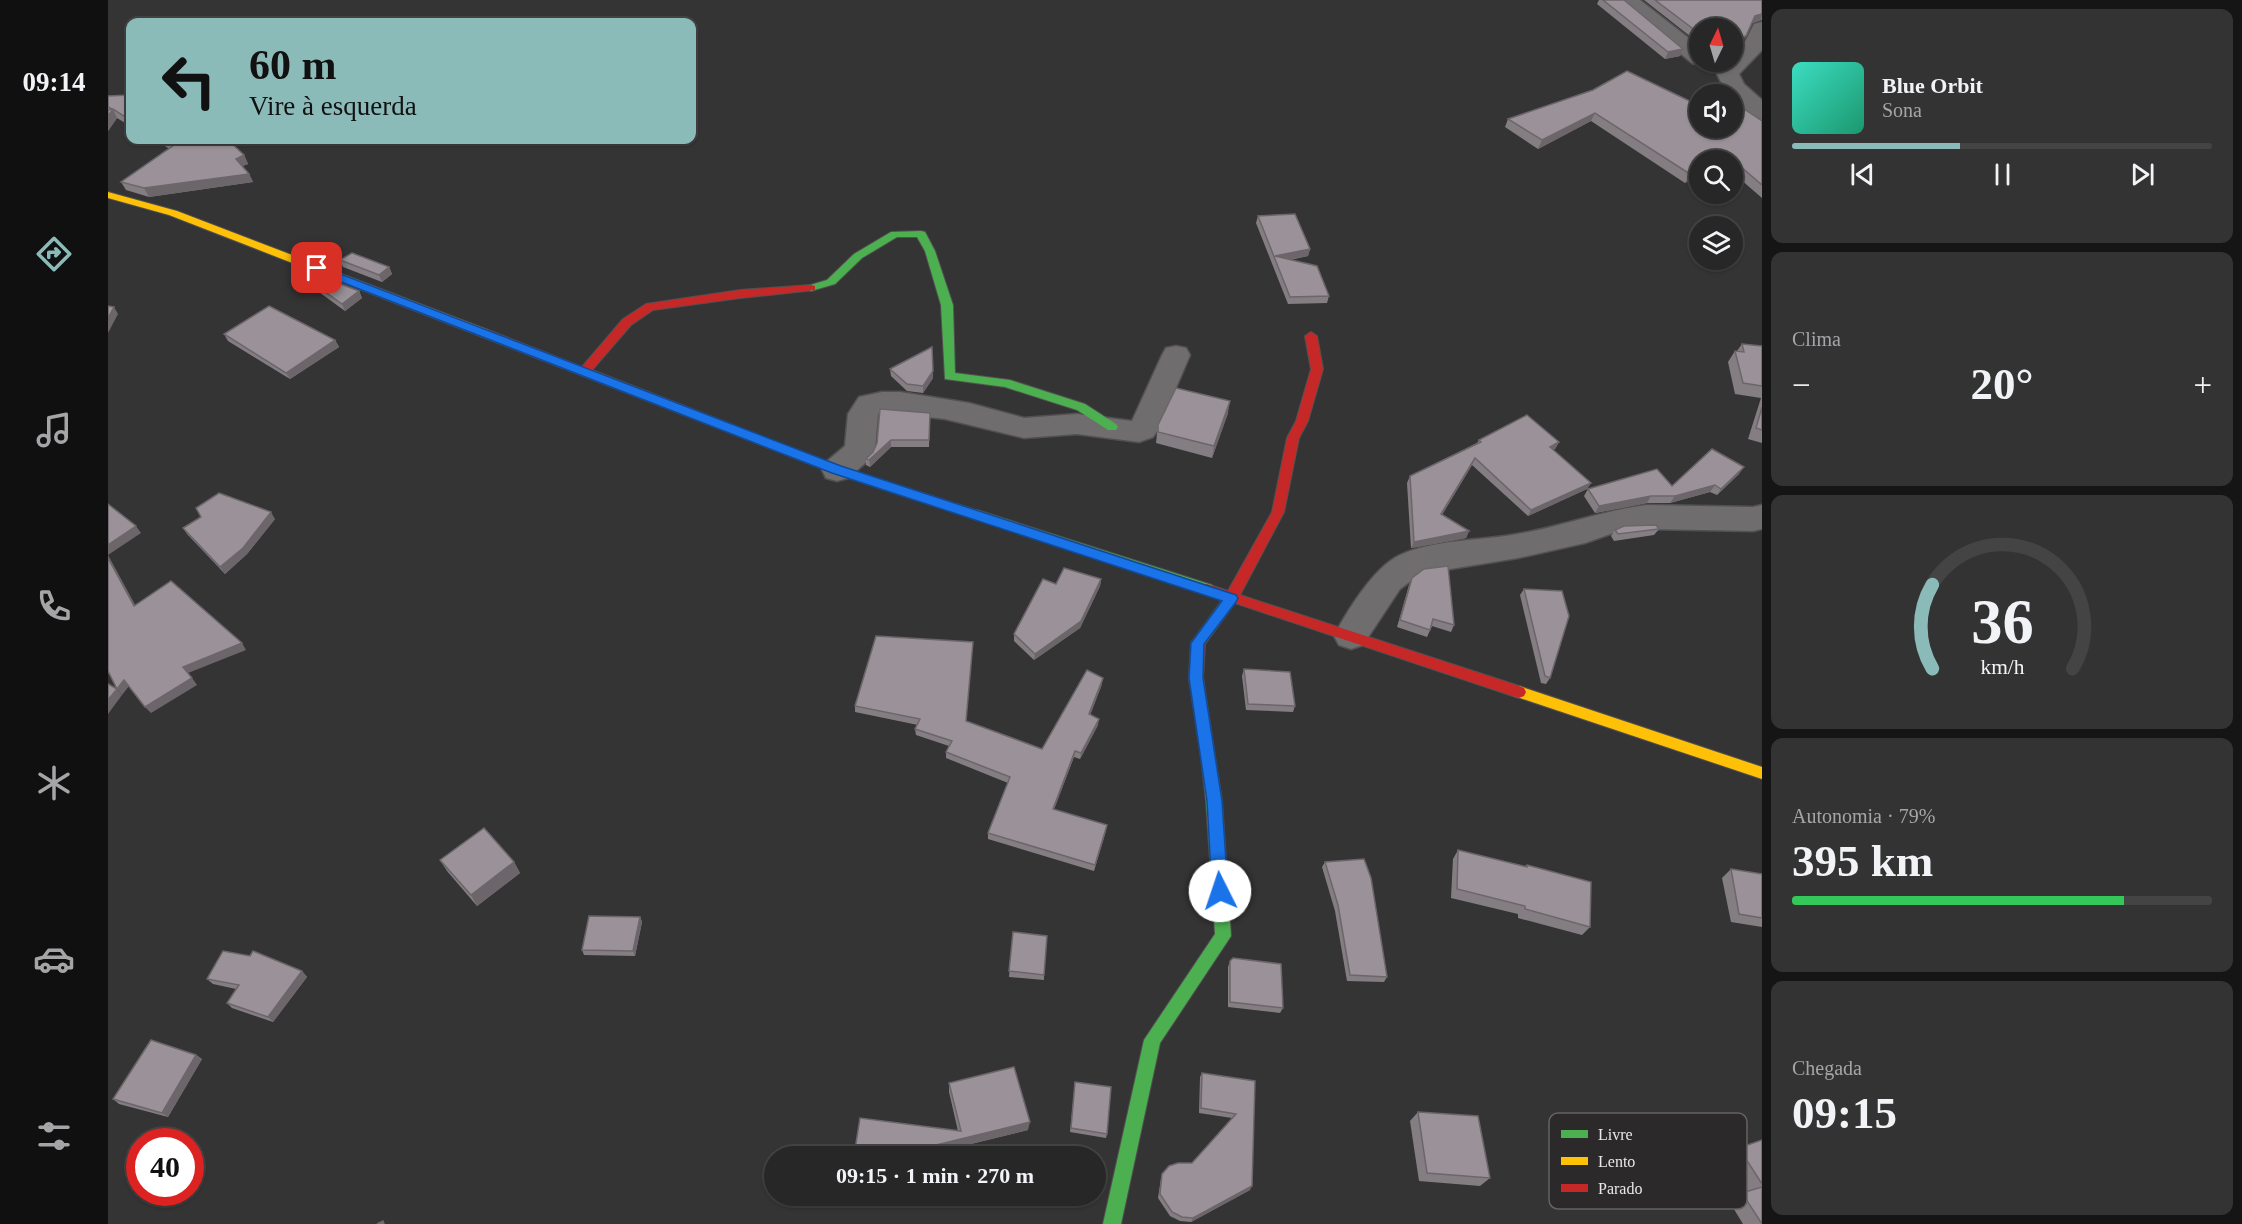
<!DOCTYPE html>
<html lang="pt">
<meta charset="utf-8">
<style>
:root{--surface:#282728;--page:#343334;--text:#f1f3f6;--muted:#a5a5a8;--line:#444445;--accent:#8bbbb9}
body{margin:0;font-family:Georgia,serif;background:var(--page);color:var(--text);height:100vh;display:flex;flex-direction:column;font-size:22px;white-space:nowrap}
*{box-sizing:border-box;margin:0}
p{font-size:20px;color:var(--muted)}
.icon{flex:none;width:33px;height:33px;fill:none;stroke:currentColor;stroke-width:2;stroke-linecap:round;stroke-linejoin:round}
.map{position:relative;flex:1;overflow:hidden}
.drawer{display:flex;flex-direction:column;gap:9px;padding:9px;background:#161516;width:480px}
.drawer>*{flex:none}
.banner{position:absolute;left:18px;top:18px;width:570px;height:126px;border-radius:12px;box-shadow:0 2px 4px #0004,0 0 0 2px var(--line);background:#8bbbb9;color:#111;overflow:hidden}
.needle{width:39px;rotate:5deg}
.tools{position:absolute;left:1581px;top:18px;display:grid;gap:12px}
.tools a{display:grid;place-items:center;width:54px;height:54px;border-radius:50%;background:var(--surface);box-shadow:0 2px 4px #0004,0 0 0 2px var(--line);font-size:30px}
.speed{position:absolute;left:18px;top:1128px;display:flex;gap:12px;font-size:30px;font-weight:700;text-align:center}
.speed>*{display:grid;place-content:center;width:78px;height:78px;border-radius:50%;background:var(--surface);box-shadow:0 2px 4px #0004,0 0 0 2px var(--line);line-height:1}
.speed .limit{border:9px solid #d22;background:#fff;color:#111}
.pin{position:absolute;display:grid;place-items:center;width:51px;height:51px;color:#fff;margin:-26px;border-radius:12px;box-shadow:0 3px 9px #0006}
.me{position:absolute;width:66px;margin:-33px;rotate:356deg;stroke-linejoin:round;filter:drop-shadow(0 0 4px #0008)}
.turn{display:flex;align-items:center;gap:21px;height:126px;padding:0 24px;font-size:27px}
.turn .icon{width:78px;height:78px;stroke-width:2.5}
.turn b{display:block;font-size:42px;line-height:51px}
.big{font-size:45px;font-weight:800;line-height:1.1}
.drawer .widget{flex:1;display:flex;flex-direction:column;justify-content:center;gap:9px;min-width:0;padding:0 21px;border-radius:12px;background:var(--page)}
.drawer .dial{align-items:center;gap:0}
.dial svg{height:156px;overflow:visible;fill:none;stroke:var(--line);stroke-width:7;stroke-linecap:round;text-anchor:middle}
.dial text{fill:var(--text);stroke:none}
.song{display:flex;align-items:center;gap:18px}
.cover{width:72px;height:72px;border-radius:9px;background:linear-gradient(135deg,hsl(170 70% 55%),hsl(160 70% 35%))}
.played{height:6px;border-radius:3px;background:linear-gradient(90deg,var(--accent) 40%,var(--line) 40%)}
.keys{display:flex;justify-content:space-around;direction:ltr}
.heat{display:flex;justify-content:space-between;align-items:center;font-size:33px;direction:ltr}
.charge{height:9px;border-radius:4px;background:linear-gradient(90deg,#34c759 79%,var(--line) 0)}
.trip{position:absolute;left:656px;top:1146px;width:342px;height:60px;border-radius:30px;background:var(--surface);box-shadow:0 2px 4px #0004,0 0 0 2px var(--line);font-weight:800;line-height:60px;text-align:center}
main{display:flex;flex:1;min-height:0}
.dock{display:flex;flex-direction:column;width:108px;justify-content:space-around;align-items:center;background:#101010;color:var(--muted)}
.dock .icon{width:42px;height:42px}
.dock .current{color:var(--accent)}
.dock b{font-size:27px;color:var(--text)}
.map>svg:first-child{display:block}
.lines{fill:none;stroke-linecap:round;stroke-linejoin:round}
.street-casing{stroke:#525051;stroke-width:3}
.fast-casing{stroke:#525051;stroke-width:2}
.slow-casing{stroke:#525051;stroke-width:2}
.jam-casing{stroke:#525051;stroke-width:2}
.street{fill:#6f6d6e;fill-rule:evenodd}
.fast{fill:#4caf50;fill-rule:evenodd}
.slow{fill:#ffc107;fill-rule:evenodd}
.jam{fill:#c62828;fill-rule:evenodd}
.wall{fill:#847e83}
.shaded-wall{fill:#6c666a}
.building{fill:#9a9298;stroke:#6c666a;stroke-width:1.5}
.route{fill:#1a73e8;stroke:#114b97;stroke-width:1.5}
.key{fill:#2c292b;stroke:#656264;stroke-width:1.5}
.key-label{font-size:16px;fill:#e9e7e8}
</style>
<main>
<nav class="dock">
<b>09:14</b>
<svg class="icon current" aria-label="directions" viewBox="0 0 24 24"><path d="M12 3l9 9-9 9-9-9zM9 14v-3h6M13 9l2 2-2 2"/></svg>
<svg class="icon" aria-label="music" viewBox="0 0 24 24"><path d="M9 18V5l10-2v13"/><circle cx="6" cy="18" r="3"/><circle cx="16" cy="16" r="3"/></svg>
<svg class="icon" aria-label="phone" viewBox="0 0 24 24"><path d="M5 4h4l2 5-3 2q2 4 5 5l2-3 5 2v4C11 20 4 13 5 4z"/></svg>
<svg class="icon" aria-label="climate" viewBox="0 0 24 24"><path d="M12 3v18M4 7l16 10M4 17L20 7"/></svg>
<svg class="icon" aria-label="car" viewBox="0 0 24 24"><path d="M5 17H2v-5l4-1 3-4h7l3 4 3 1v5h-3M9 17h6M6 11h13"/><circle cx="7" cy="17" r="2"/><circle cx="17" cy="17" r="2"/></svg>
<svg class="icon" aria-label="filters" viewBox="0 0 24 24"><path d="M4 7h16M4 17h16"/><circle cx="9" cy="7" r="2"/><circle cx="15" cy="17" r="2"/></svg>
</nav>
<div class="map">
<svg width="1654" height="1224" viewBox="0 0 1654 1224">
<rect width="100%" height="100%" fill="#353435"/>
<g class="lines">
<defs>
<g id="street">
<path d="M1508 0H1532L1592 47V62H1601L1592 65 1584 63Z"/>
<path d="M1654 22V50L1631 74 1636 84 1654 100V120L1646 118 1624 98V94L1618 92 1609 74 1618 62H1624V56L1635 46 1646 24Z"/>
<path d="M1068 346 1078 348 1082 355 1050 430 1045 437 1031 442 969 434 916 438 837 419 774 412 770 414 767 450 763 458 740 478 729 481 718 478 714 470 718 462 737 446 740 414 751 397 774 392H792L861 403 916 418 969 414 1024 421 1054 355 1058 348Z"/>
<path d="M1539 505 1645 507 1654 505V529L1645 531 1539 529 1511 531 1477 543 1410 558 1312 574 1292 589 1255 645 1243 649 1231 645 1226 636C1239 611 1266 567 1292 555 1327 539 1372 541 1409 534 1453 527 1495 510 1539 505Z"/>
</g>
<g id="fast">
<path d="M813 231 817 232 827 251 845 305 847 373 902 380 977 404 1008 424 1010 427 1008 430H1000L969 410 897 387 837 379 833 305 817 251 809 237H789L754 258 727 284 703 291 698 288 699 286 719 280 746 254 783 232Z"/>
<path d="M869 510 1104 585 1106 589 1104 593 1099 594 864 518 863 515Z"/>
<path d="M1100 751 1105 753 1107 757 1114 801 1123 936 1052 1043 1013 1224H995L1036 1040 1107 934 1098 801 1093 757 1095 753Z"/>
</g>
<g id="slow">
<path d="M0 192 69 211 380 330 382 333 376 337 372 336 61 215 0 198Z"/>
<path d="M1411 686 1654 767V779L1406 696 1404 692 1406 688Z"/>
</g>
<g id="jam">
<path d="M703 285 707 286V290L632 298 545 310 523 325 484 370 733 467 874 512 875 515 874 518 869 520 725 473 372 336 370 333 376 329 380 330 474 367 515 319 538 304 632 290Z"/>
<path d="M1203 332 1209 336 1215 369 1200 421 1191 438 1176 512 1132 595 1411 686 1416 688 1418 692 1416 696 1411 698 1127 603 1097 644 1095 678 1107 757 1105 761 1100 763 1095 761 1093 757 1081 678 1083 643 1115 599 1094 593 1092 589 1094 585 1099 584 1120 591 1164 512 1179 438 1188 421 1203 369 1197 336Z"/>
</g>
</defs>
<!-- street casing -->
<use href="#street" class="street-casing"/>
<!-- fast casing -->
<use href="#fast" class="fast-casing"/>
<!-- slow casing -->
<use href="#slow" class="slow-casing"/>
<!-- jam casing -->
<use href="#jam" class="jam-casing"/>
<!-- street -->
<use href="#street" class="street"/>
<!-- fast -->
<use href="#fast" class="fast"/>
<!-- slow -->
<use href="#slow" class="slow"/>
<!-- jam -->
<use href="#jam" class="jam"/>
</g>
<!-- wall -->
<g class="wall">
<path d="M1491 0H1516L1575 49 1572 56 1557 59 1489 4Z"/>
<path d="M1536 0H1654V20L1644 23 1634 42 1592 28V44Z"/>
<path d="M1485 90 1592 128 1654 121V198L1624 172V160H1592V174L1577 183 1483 121 1430 149 1397 127 1400 119Z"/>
<path d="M22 95V126L9 118 0 131V96Z"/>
<path d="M46 140H123L121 141 136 155 140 164 134 166 141 174 145 182 41 197 18 190 13 182 62 149Z"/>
<path d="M1150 216 1202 249 1200 256 1182 260 1221 296 1219 303 1180 304 1148 223Z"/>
<path d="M232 260 281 267 284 274 274 282 235 267Z"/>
<path d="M201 280 251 291 254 298 237 311 204 287Z"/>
<path d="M116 334 227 340 231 347 182 379 120 341Z"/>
<path d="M1634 344 1654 346V443L1640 439 1653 398 1627 394 1620 362 1627 351H1629Z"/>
<path d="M782 369 825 378 815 393 799 391 783 376Z"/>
<path d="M822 413 821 447H783L762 467 758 465V459L765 452Z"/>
<path d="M1120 413 1104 458 1048 443 1050 425Z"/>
<path d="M1371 440 1451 442 1447 449 1445 450 1483 483 1479 489 1420 516 1364 465 1334 515 1361 531 1358 538 1303 548 1299 483 1302 476 1369 443Z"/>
<path d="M1631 474 1609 495 1602 492 1562 503H1539L1487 513 1476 496 1480 489 1564 486Z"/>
<path d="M167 519 139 554 117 574 79 534 75 528Z"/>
<path d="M1551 529 1546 535 1506 541 1503 536 1507 530Z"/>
<path d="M1304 578 1346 625 1343 632 1324 626 1319 637 1289 627 1301 585Z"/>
<path d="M993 579 992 586 972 628 926 660 906 641V634L948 584Z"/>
<path d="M1416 589 1442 678 1438 684 1433 683 1412 595Z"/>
<path d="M1136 669 1187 706 1185 712 1138 710 1134 676Z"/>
<path d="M994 684 982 715 990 725 972 759 966 757 946 809 998 831 986 871 880 839V833L900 783 838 758V752L841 746 808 735 807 729 810 725 747 712V706L858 721 934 749Z"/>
<path d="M1350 850 1417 866 1419 865 1482 927 1474 935 1410 918V914L1343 898 1345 859Z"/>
<path d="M332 860 406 862 412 873 369 906 339 871Z"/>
<path d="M1217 862 1279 977 1276 982 1239 981 1227 911 1214 867Z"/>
<path d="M1623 869 1654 874V927L1623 922 1614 878Z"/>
<path d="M532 917 534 922 527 956 476 955 474 950Z"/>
<path d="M905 932 936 975V980L901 977Z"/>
<path d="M1122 961 1175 1008 1172 1013 1120 1007V967Z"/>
<path d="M194 971 199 977 165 1022 124 1008 119 1003 128 989 105 984 99 979Z"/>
<path d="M88 1055 94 1059 60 1117 11 1104 5 1099Z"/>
<path d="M1094 1073 1147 1081 1142 1190 1083 1222 1072 1221 1062 1216 1050 1198 1053 1178 1054 1174 1084 1163 1124 1118 1091 1113 1092 1077Z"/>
<path d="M967 1082 999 1134 998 1138 962 1132Z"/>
<path d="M841 1083 920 1130 814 1156H746L850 1131 841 1092Z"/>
<path d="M1310 1112 1382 1178 1372 1186 1311 1181 1302 1121Z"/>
<path d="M1654 1140V1224H1635L1621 1201 1634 1193 1640 1192 1618 1156 1631 1148Z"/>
<path d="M1504 1166 1547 1201 1541 1205 1505 1202 1498 1170Z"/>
</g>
<!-- shaded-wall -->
<g class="shaded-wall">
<path d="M1654 14 1653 20 1644 23 1647 16Z"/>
<path d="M1638 36 1634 42 1624 45V39Z"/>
<path d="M1575 49 1572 56 1557 59 1560 52Z"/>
<path d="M5 109 9 118 0 131V116Z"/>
<path d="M1487 113 1483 121 1430 149 1434 140Z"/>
<path d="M1617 153 1613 160H1604Z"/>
<path d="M136 155 140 164 132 167 128 159Z"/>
<path d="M1592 168V174L1577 183 1582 174Z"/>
<path d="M141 174 145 182 41 197 36 188Z"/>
<path d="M1202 249 1200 256 1168 262 1167 256Z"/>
<path d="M281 267 284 274 274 282 271 275Z"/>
<path d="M251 291 254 298 237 311 234 304Z"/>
<path d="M6 307 10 314 0 333V318Z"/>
<path d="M227 340 231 347 182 379 178 373Z"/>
<path d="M825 371V378L815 393V386Z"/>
<path d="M1122 401 1120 413 1104 458 1106 446Z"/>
<path d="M783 440V447L762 467 761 460Z"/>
<path d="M1451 442 1447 449 1438 454 1442 447Z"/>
<path d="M1367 458 1364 465 1330 521 1333 514Z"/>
<path d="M1636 467 1631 474 1609 495 1613 489Z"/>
<path d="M1483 483 1479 489 1420 516 1423 510Z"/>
<path d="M1607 485 1602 492 1562 503 1567 496Z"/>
<path d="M1543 496 1539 503 1487 513 1491 506Z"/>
<path d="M163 512 167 519 139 554 117 574 112 567Z"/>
<path d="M28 526 33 533 0 555V545Z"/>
<path d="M1361 531 1358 538 1303 548 1306 542Z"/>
<path d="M0 555 31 612 26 606 0 558Z"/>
<path d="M993 579 992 586 972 628 926 660 927 654Z"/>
<path d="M134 643 138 650 80 673 75 667Z"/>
<path d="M84 678 89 685 43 713 37 707Z"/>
<path d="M995 678 994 684 980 721 981 714Z"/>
<path d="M16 680 21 686 14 695 9 689Z"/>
<path d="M9 689 14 695 0 714V700Z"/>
<path d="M991 719 990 725 972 759 973 753Z"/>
<path d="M967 751 966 757 944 815 945 809Z"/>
<path d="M406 862 412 873 369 906 363 895Z"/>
<path d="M532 917 534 922 527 956 525 951Z"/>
<path d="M194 971 199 977 165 1022 160 1017Z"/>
<path d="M88 1055 94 1059 60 1117 54 1113Z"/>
<path d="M922 1122 920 1130 814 1156H807V1150Z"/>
<path d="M1144 1186 1142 1190 1083 1222 1085 1218Z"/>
</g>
<!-- building -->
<g class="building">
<path d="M1495 0H1516L1575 49 1560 52Z"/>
<path d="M1547 0H1654V14L1647 16 1638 36 1624 39V28H1592V34Z"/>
<path d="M1519 71 1592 106V128H1624V101L1654 121V185L1617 153 1604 160H1592V168L1582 174 1487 113 1434 140 1400 119 1485 90Z"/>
<path d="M22 95V120L5 109 0 116V110L4 109 0 107V96Z"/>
<path d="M56 140H120L136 155 128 159 141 174 36 188 13 182 66 145Z"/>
<path d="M1187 214 1202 249 1167 256 1209 266 1221 296 1182 297 1150 216Z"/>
<path d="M244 253 281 267 271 275 232 260Z"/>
<path d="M209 275 251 291 234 304 201 280Z"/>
<path d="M0 306 6 307 0 318Z"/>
<path d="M161 306 227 340 178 373 116 334Z"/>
<path d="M1634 344 1654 346V386L1635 383 1627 351 1636 352Z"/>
<path d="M824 347 825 371 815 386 799 384 782 369Z"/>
<path d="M1068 388 1122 401 1106 446 1050 432V425Z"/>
<path d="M1654 407V430L1648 428Z"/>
<path d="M772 409 822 413 821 440H783L761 460 758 459 765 452 769 443Z"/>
<path d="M1419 415 1451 442 1442 447 1483 483 1423 510 1367 458 1333 514 1361 531 1306 542 1302 476 1373 442 1371 440Z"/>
<path d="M1604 449 1636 467 1613 489 1607 485 1567 496H1543L1491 506 1480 489 1549 469 1564 486Z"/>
<path d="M111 493 163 512 135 548 112 567 75 528 93 517 88 508Z"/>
<path d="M0 504 28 526 0 545Z"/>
<path d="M1548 525 1551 529 1510 534 1507 530 1516 526Z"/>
<path d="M0 558 26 606 63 581 134 643 75 667 84 678 37 707 16 680 9 689 0 671Z"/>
<path d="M1340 566 1346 625 1325 619 1322 630 1292 620 1304 578 1316 569Z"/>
<path d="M956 568 993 579 973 621 927 654 906 634 935 579 948 584Z"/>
<path d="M1416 589 1454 591 1461 616 1442 678 1437 676Z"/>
<path d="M768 636 865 642 858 721 934 749 979 670 995 678 981 714 991 719 973 753 967 751 945 809 999 825 987 865 880 833 902 777 838 752 844 741 807 729 812 719 747 706Z"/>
<path d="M1136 669 1182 672 1187 706 1140 704Z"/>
<path d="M0 684 9 689 0 700Z"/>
<path d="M376 828 406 862 363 895 332 860Z"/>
<path d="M1350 850 1419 867V865L1483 882 1482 927 1417 909V906L1349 889Z"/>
<path d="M1256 859 1263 878 1279 977 1242 975 1230 905 1217 862Z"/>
<path d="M1623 869 1654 874V918L1631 914Z"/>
<path d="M481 916 532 917 525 951 474 950Z"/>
<path d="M905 932 939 936 936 975 901 971Z"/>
<path d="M115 951 142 956 145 951 194 971 160 1017 119 1003 131 985 99 979Z"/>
<path d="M1125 958 1173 964 1175 1008 1122 1002V961Z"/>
<path d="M43 1040 88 1055 54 1113 5 1099Z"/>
<path d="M906 1067 922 1122 807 1150V1156H746L752 1118 853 1131 841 1083Z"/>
<path d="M1094 1073 1147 1081 1144 1186 1085 1218 1074 1217 1064 1212 1052 1194 1054 1174 1061 1166 1070 1163H1084L1128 1114 1093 1108Z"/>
<path d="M967 1082 1003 1087 999 1134 963 1128Z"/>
<path d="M1310 1112 1370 1116 1382 1178 1319 1173Z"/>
<path d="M1654 1140V1184L1631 1148Z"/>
<path d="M1654 1187V1224L1634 1193Z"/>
<path d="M275 1221 276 1224H269Z"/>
</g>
<!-- route -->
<path class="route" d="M209 265 733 466 1128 595 1130 598 1128 602 1096 644 1095 678 1114 801 1120 891 1118 896 1112 898 1106 896 1104 891 1099 801 1081 678 1083 643 1114 601 724 473 205 271V266Z"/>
<!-- legend -->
<rect x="1441" y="1113" width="198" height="96" rx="9" class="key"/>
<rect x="1453" y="1130" width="27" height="8" fill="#4caf50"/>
<rect x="1453" y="1157" width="27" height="8" fill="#ffc107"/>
<rect x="1453" y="1184" width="27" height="8" fill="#c62828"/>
<g class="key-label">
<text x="1490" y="1140">Livre</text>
<text x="1490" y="1167">Lento</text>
<text x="1490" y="1194">Parado</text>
</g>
</svg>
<div class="tools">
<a><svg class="needle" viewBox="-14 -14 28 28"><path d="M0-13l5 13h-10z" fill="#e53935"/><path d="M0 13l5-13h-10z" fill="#a5a5a8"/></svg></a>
<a><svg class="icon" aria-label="sound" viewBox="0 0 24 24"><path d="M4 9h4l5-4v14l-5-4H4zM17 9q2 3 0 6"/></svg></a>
<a><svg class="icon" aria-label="search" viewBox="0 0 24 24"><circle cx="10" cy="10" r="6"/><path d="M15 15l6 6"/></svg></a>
<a><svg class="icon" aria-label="layers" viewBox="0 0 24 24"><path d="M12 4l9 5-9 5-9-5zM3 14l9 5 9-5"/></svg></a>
</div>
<div class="speed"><div class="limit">40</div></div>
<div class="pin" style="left:209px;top:268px;background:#d93025"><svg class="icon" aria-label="arrive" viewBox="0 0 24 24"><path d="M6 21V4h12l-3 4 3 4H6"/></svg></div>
<svg class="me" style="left:1112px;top:891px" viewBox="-20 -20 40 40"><circle r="19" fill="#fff"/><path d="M0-13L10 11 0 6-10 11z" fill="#1a73e8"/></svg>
<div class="trip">09:15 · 1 min · 270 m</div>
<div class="banner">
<div class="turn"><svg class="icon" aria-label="left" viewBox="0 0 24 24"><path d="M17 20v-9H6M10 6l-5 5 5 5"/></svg><div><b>60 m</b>Vire à esquerda</div></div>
</div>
</div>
<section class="drawer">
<div class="widget">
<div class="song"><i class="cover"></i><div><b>Blue Orbit</b><p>Sona</p></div></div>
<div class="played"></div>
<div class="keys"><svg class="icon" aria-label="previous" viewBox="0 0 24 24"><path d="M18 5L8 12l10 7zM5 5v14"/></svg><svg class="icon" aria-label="pause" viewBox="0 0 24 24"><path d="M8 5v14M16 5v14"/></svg><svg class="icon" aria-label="next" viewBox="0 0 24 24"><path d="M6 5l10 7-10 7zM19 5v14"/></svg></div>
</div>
<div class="widget"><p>Clima</p>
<div class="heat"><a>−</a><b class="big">20°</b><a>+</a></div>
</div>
<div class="widget dial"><svg viewBox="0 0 100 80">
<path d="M14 69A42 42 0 1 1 86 69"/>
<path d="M14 69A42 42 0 0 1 14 26" stroke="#8bbbb9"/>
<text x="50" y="56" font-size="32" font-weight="700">36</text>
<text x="50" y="72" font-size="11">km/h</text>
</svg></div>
<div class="widget"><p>Autonomia · 79%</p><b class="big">395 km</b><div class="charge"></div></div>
<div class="widget"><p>Chegada</p><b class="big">09:15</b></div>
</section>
</main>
